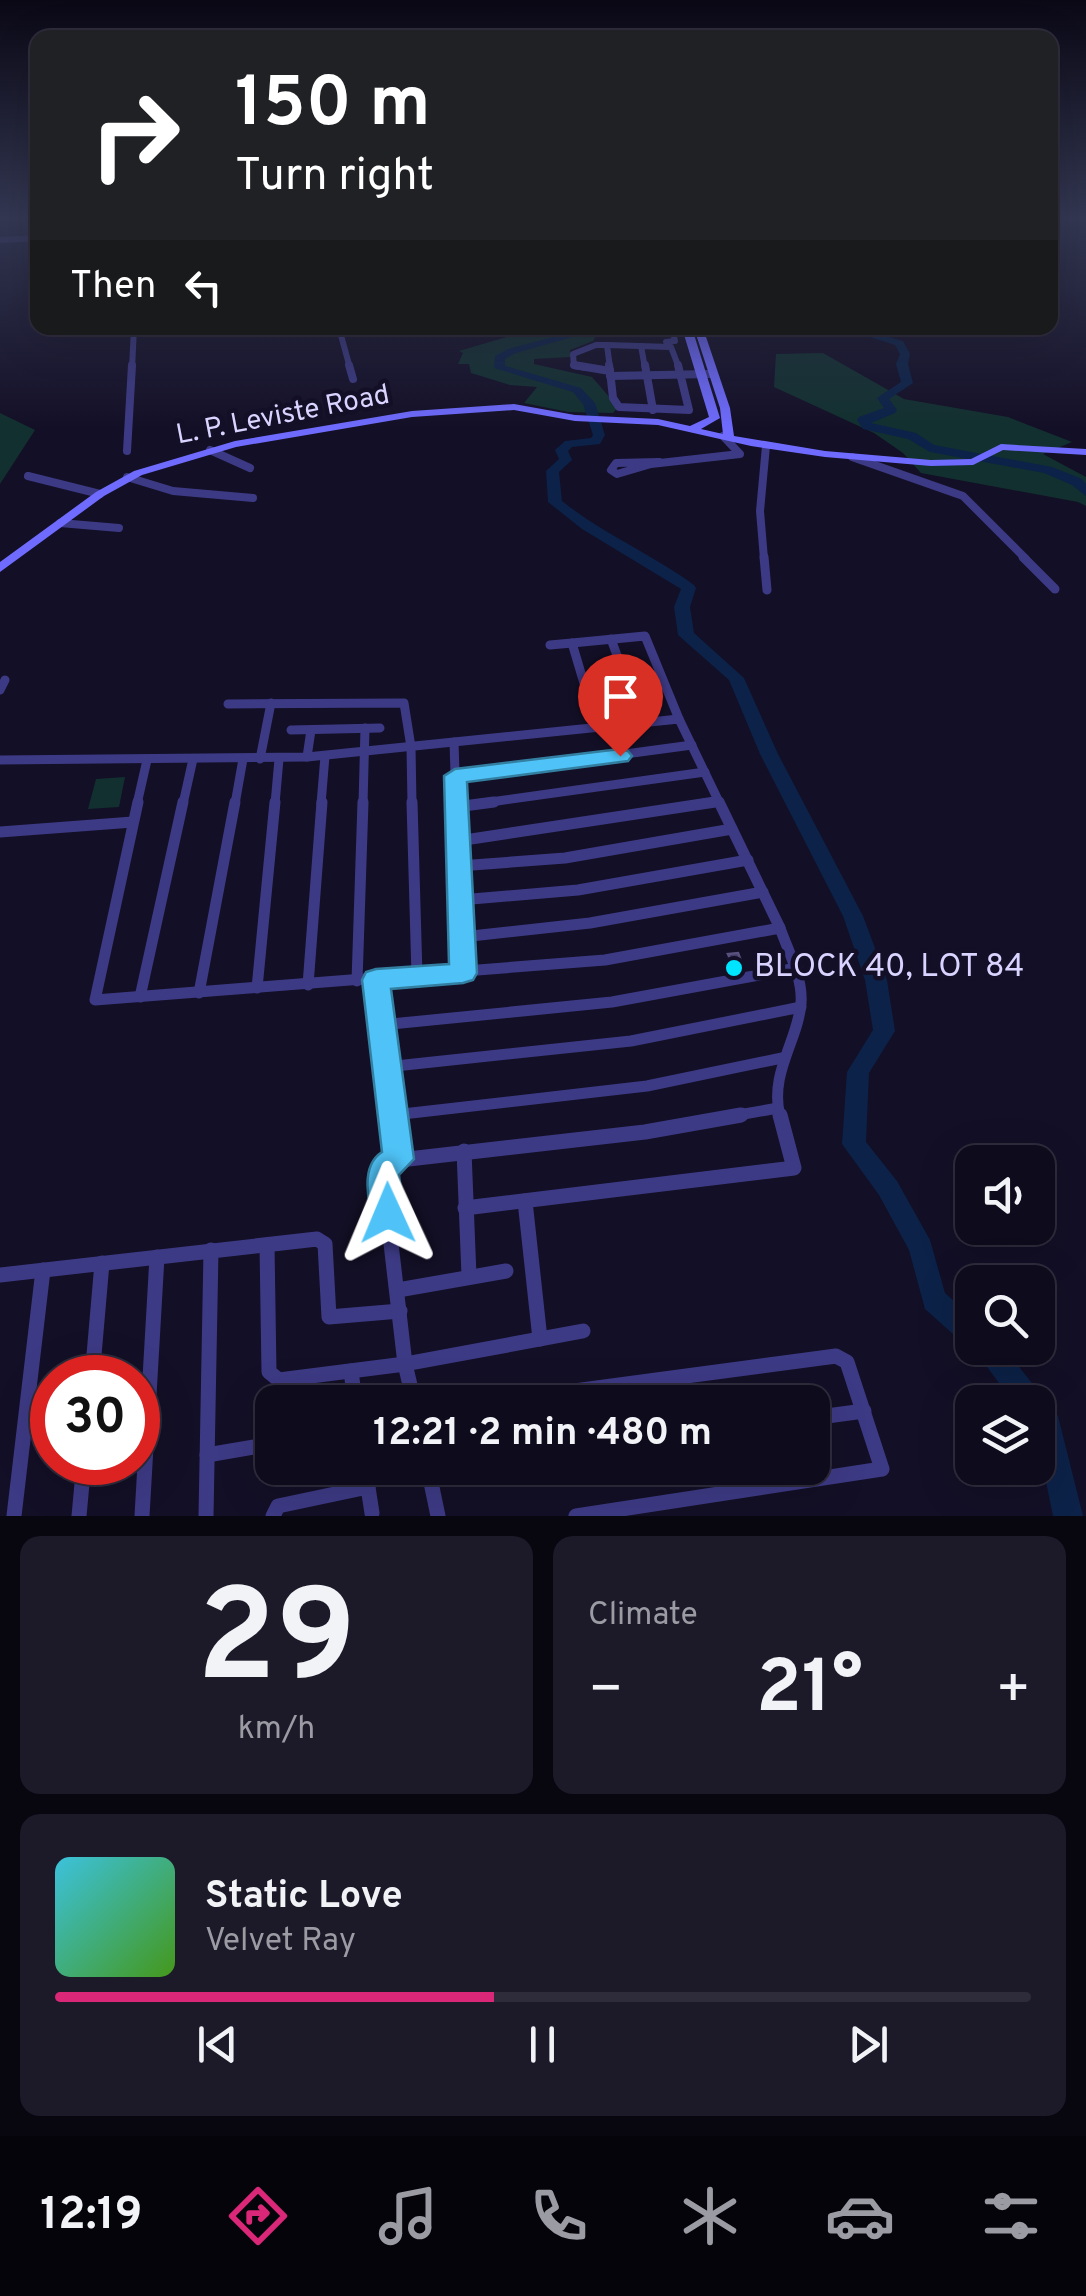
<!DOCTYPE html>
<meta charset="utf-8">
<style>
:root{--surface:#0e0b1c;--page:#1c1929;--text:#f1f3f6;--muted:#9b9ba3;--line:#2e2b3b;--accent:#db2777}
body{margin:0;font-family:Overpass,sans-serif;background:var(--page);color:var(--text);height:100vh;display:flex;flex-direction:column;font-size:38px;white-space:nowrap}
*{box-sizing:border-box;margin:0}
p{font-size:32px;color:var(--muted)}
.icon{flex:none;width:55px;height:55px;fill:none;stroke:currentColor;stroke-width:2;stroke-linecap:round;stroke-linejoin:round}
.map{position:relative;height:1516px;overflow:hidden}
.sheet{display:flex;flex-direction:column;gap:20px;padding:20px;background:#08060f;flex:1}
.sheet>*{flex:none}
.hud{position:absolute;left:30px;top:30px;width:1028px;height:305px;border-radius:20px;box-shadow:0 10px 40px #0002,0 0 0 2px var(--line);background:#202124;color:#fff;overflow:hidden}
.fabs{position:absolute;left:955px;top:1145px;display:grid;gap:20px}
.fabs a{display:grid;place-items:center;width:100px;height:100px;border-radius:20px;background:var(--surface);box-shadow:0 10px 40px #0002,0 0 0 2px var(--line);font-size:50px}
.speed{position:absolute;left:30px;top:1355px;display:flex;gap:20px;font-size:50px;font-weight:700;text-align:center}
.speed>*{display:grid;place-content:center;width:130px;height:130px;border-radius:50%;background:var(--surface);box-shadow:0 10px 40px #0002,0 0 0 2px var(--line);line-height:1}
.speed .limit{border:15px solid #d22;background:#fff;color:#111}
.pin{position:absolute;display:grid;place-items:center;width:85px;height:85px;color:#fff;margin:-102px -42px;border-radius:50% 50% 50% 0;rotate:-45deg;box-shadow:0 0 10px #0007}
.pin .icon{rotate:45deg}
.me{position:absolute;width:110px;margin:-55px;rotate:359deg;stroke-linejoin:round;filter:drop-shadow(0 0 8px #0008)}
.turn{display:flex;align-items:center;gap:35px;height:210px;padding:0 40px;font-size:45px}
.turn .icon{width:130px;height:130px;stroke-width:2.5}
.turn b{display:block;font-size:70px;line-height:85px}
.then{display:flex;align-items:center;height:95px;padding:0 40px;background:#0003;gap:20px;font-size:38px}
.big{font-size:75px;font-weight:700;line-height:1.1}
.sheet .card{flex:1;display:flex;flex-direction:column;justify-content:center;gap:15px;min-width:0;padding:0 35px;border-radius:20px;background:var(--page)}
.sheet .dial{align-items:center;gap:0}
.dial b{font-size:130px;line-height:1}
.song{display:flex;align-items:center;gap:30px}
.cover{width:120px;height:120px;border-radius:15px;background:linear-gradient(135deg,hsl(190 70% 55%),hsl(100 70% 35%))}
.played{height:10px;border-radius:5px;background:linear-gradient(90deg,var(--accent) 45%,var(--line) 45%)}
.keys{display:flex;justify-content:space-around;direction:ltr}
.heat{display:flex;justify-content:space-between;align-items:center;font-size:55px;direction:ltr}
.sheet .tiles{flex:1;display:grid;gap:20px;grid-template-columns:1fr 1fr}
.card:last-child{grid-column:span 2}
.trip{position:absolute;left:255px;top:1385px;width:575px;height:100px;border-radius:20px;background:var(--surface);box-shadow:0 10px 40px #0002,0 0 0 2px var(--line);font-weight:700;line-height:100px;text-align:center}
.tab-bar{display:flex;height:160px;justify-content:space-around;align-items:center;background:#06040b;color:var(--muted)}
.tab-bar .icon{width:70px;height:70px}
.tab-bar .active{color:var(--accent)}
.tab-bar b{font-size:45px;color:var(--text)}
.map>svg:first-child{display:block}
.green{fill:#12302f}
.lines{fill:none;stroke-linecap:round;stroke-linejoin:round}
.river{fill:#0c2248;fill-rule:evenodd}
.street-far4{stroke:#3d3a85;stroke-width:6}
.street-far3{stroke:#3d3a85;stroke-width:8}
.street-far2{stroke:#3d3a85;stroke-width:9}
.street-far1{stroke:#3d3a85;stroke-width:11}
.street{stroke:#3d3a85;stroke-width:15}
.secondary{fill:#6f6bff;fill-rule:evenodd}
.wall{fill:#312854}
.shaded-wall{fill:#1d163a}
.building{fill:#433a66;stroke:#5a527e;stroke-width:2.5}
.route{fill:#4fc3f7;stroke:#337fa1;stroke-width:2.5}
.poi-dot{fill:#00e5ff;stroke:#130f26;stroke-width:4}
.labels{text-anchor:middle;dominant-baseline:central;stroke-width:9;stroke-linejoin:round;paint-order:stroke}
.far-street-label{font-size:28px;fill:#d9d4ff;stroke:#130f26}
.poi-label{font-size:32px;fill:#d9d4ff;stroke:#130f26;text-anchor:start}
</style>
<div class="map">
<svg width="1086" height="1516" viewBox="0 0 1086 1516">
<rect width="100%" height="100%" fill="#130f26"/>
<!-- green -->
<g class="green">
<path d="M537 328H596L599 331 593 341 570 350 571 357 534 359V364L592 377 618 407 613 413 568 412 524 403 537 387 510 385 471 373 469 364H458L463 353 459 351Z"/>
<path d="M823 353 904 399 1008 417 1072 442 1043 454 1086 477V506L1078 502 921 473 903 453 874 433 774 387 776 354Z"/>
<path d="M0 413 35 430 0 484Z"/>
<path d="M125 777 119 807 88 809 96 779Z"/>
</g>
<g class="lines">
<!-- river -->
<g class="river">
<path d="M572 328H582L583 334 516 353 505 359V366L581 388 595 403 605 435 600 444 572 447 568 451 572 460 559 472 562 501C603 534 652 554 694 585L696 588 690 607 694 633 744 678 778 754 863 916 887 980 895 1031 869 1073 866 1142 897 1181 930 1240 945 1293 972 1317V1346L963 1343 925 1309 909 1250 879 1195 842 1144 847 1072 873 1030 865 980 843 916 760 754 729 680 678 635 674 607 681 589 582 529 548 502 546 471 559 459 555 450 565 441 591 438 593 435 583 404 573 392 494 368 495 356 508 349 572 332Z"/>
<path d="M842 328H857L903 341 910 354 908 364 913 383 889 399 897 410 895 413 871 423 916 433 934 445 1052 467 1082 479 1086 484V496L1072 485 1044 473 930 452 908 439 863 429 857 420 859 417 884 408 877 398 901 382 896 364 900 354 895 345Z"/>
<path d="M973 1348H1004L1058 1416 1083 1516H1053L1038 1443V1402H1013Z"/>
</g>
<!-- street-far4 -->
<g class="street-far4">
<path d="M0 240 38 238"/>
<path d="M339 328 350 368"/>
<path d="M600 328 607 332 673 334"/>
<path d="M666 342 675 341 672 328"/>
<path d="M607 345 671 347 679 368"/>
<path d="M607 345 610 368"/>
<path d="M641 346 645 368"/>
<path d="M132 368 134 328"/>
<path d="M587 368 574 366 573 354 596 345H607"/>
</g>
<!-- street-far3 -->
<g class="street-far3">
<path d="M349 365 353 379"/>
<path d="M574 365 610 371"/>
<path d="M609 365 610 371"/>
<path d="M645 365 653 410"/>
<path d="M610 371 613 398 619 407 689 410 678 365"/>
<path d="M610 376 709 374"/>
<path d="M210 450 250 468"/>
<path d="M127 451 132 365"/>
<path d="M852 457 963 496 1026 559"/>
<path d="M659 462 616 463 611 470 617 474 651 464 740 454 723 436"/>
<path d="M28 476 100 494"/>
<path d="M127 477 173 491 253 498"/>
<path d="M60 523 119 528"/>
<path d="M764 559 760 511 766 446"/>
</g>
<!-- street-far2 -->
<g class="street-far2">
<path d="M764 557 767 590"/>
<path d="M1023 557 1055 589"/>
<path d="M611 639 642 723"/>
<path d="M550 645 572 643"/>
<path d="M0 690 5 680"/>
<path d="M228 704 404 703 411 747 412 804"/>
<path d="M597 727 572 643 645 636 679 719"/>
<path d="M291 730 380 728"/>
<path d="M454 742 456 804"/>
<path d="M307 757 311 730"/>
<path d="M260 759 271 703"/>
<path d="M0 760 307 757 679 719 720 804"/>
<path d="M455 777 692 745"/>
<path d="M137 804 147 760"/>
<path d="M183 804 193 759"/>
<path d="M235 804 243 759"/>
<path d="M275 804 279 759"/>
<path d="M321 804 325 756"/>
<path d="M363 804 365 728"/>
<path d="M476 804 705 772"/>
<path d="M698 804 719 801"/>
</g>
<!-- street-far1 -->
<g class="street-far1">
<path d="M138 802 95 1000 605 960 780 928C788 951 803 978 801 1003 798 1041 769 1073 780 1117"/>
<path d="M412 802 417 976"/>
<path d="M456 802 463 973"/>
<path d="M719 802 780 928"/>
<path d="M456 807 494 802"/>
<path d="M0 832 133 822"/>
<path d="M458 841 715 802"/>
<path d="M459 866 565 858 732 829"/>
<path d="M460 900 578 890 748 860"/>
<path d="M462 937 590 923 763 892"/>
<path d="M376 979 393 1117"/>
<path d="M357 981 363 802"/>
<path d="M308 985 322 802"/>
<path d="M257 988 275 802"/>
<path d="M199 993 235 802"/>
<path d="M140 997 183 802"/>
<path d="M381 1025 612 1002 797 968"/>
<path d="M386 1067 631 1041 801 1007"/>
<path d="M394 1115 647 1086 782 1058"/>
<path d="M727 1117 778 1108"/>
</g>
<!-- street -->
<g class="street">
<path d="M393 1115 398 1159"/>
<path d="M464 1151 469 1276"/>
<path d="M525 1201 540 1339"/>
<path d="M465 1208 794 1168 780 1115"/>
<path d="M267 1245 269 1372 279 1380 405 1364 583 1331"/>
<path d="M0 1275 317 1239 325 1244 329 1317 400 1311"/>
<path d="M398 1290 506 1271"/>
<path d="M351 1371 355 1402"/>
<path d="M92 1378 102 1263"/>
<path d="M414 1402 405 1364 383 1175 391 1161 645 1132 741 1115"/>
<path d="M491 1402 836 1356 847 1362 882 1469 576 1516"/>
<path d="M812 1418 864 1411"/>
<path d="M207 1455 272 1444"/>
<path d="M365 1468 372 1513"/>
<path d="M428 1468 438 1516"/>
<path d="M429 1473 468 1468"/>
<path d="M14 1516 43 1270"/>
<path d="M79 1516 84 1462"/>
<path d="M142 1516 157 1257"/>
<path d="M206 1516 211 1250"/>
<path d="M273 1516 278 1506 368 1487"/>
</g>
<!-- secondary -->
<path class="secondary" d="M682 328H692L720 418 701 429 723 434 720 408 694 328H703L730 408 734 436 825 451 931 460 971 459 1001 444 1086 449V455L1003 450 973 465 931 466 825 457 751 446 658 425 575 421 514 410 412 417 236 447 142 475 104 496 0 572V562L96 492 134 471 235 441 412 411 514 404 575 415 658 419 690 426 709 417Z"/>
</g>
<!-- wall -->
<path class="wall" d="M728 954 741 961 740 969 731 971 727 963Z"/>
<!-- shaded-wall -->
<path class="shaded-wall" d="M741 961 740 969 731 971 732 962Z"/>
<!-- building -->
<path class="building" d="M738 953 741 961 732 962 728 954Z"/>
<!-- sky -->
<linearGradient id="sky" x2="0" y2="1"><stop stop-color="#0a0815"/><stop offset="0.51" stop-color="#333752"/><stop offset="1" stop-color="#333752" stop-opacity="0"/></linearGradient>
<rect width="1086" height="429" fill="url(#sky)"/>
<!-- route -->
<path class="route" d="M620 749 628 751 632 756 628 761 467 782 477 973 473 980 463 983 391 989 414 1159 399 1175 404 1213 400 1223 388 1227 377 1223C367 1204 360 1166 382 1152L362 980 366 972 376 969 449 964 444 776 455 769Z"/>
<!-- markers -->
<circle class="poi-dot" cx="734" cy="968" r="10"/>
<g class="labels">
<!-- far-street labels -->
<g class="far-street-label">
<text transform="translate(283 416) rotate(-11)">L. P. Leviste Road</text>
</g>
<!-- poi labels -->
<g class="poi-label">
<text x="754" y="968">BLOCK 40, LOT 84</text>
</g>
</g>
</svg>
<div class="fabs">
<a><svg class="icon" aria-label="sound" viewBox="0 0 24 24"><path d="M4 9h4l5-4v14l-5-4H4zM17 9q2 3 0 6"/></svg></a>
<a><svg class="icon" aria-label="search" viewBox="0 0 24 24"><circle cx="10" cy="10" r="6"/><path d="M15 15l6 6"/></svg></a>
<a><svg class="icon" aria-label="layers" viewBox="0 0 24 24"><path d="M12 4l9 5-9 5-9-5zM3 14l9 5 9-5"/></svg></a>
</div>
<div class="speed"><div class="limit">30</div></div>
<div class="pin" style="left:620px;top:756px;background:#d93025"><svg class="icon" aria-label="arrive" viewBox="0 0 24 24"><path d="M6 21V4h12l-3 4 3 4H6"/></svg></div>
<svg class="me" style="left:388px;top:1213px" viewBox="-20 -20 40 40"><path d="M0-17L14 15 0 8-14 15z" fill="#4fc3f7" stroke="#fff" stroke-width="4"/></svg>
<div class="trip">12:21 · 2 min · 480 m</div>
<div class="hud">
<div class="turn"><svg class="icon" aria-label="right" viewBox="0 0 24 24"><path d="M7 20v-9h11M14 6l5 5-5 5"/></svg><div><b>150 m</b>Turn right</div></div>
<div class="then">Then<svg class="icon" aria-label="left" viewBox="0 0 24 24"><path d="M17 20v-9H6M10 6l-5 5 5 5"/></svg></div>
</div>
</div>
<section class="sheet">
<div class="tiles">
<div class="card dial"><b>29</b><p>km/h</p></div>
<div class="card"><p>Climate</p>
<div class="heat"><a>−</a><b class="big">21°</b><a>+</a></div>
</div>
<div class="card">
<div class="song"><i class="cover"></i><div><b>Static Love</b><p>Velvet Ray</p></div></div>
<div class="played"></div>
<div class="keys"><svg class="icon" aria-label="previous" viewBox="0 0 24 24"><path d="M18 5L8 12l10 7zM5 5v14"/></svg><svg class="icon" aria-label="pause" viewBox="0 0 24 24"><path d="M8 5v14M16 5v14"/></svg><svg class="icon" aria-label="next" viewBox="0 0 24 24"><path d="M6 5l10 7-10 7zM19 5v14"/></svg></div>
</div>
</div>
</section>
<nav class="tab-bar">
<b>12:19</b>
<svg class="icon active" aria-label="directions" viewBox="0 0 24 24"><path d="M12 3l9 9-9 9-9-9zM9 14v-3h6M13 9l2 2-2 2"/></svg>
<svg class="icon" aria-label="music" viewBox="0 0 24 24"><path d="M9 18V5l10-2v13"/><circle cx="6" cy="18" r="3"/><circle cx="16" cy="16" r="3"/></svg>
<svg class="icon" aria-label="phone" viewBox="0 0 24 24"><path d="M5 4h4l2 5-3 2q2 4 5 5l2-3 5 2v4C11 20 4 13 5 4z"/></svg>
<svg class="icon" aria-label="climate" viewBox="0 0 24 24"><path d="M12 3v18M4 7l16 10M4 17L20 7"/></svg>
<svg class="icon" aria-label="car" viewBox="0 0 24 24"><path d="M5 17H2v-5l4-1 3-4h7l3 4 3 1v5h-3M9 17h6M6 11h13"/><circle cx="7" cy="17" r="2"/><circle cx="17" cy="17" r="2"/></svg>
<svg class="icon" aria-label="filters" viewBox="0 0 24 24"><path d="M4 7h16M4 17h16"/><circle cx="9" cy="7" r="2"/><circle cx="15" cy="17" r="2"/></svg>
</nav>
